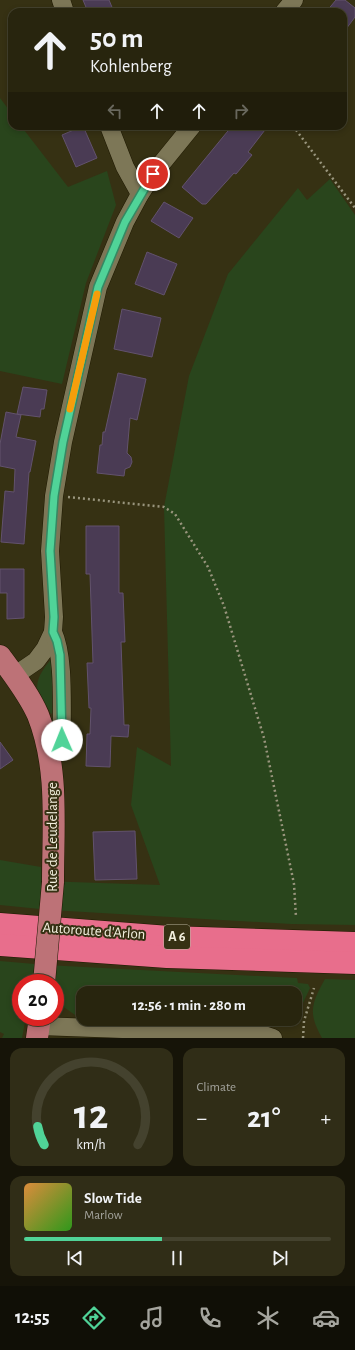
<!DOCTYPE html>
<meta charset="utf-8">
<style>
:root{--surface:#28250e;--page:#302d17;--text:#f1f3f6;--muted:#a5a59e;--line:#44422e;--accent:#50d398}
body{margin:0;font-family:"Alegreya Sans",sans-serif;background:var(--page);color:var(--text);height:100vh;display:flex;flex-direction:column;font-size:15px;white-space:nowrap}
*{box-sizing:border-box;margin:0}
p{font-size:13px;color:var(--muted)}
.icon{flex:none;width:22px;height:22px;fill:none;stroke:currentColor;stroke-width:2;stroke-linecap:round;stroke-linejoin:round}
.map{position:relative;height:1038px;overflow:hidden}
.side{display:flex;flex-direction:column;gap:10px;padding:10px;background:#161408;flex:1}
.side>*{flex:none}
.guide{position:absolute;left:8px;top:8px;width:339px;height:122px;border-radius:12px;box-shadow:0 2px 6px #0003,0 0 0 1px var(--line);background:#28250e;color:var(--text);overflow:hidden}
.speed{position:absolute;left:12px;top:974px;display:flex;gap:8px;font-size:20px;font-weight:700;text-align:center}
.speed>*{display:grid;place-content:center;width:52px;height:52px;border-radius:50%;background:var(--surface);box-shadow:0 2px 6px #0003,0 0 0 1px var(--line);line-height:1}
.speed .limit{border:6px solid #d22;background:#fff;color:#111}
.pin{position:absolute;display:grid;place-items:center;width:34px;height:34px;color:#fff;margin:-17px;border:2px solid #fff;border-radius:50%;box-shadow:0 1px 4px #0007}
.me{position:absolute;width:44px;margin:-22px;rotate:359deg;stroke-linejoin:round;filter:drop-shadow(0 0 3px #0008)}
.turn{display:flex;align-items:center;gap:14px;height:84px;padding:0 16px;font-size:18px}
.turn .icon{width:52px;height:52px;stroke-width:2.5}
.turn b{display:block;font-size:28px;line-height:34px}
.lanes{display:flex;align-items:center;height:38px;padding:0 16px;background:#0003;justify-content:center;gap:20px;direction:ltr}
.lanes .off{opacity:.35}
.big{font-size:30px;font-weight:600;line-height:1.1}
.side .tile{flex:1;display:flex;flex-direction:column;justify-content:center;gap:6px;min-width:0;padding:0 14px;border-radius:12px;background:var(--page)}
.side .dial{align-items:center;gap:0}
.dial svg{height:104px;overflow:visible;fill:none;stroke:var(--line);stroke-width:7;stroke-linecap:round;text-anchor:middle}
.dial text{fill:var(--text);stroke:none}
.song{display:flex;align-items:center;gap:12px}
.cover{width:48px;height:48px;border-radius:6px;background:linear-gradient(135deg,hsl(30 70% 55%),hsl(110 70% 35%))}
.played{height:4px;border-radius:2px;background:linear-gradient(90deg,var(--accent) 45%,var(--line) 45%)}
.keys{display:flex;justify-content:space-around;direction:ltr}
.heat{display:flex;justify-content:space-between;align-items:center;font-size:22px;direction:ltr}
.side .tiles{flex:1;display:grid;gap:10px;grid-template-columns:1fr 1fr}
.tile:last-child{grid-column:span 2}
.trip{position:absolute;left:76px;top:986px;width:226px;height:40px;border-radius:12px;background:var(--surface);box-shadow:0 2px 6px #0003,0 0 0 1px var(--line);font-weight:600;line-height:40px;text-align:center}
.menu{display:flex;height:64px;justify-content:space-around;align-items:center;background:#100f06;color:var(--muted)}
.menu .icon{width:28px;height:28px}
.menu .active{color:var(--accent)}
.menu b{font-size:18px;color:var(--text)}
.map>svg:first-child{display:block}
.green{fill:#29451c}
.building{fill:#4a3b54;stroke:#62526d}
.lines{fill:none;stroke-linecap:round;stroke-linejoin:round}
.minor-casing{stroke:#1e1800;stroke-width:19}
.major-casing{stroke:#1e1800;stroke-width:23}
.highway-casing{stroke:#1e1800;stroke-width:23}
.path{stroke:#99957d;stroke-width:2.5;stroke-dasharray:2 3;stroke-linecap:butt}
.minor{stroke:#7d7757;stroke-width:18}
.major{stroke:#bd7277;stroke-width:22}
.highway{stroke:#e86e8c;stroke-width:22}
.major-bridge-casing{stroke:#1e1800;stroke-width:23;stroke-linecap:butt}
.major-bridge{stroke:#bd7277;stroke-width:22}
.route-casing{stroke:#348963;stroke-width:10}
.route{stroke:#50d398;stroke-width:7}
.slow{stroke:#f59e0b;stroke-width:7}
.labels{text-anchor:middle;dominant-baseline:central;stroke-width:4;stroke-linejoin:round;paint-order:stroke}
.shield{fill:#363113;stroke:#bab6a1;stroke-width:1}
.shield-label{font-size:14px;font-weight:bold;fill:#f2efde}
.street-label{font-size:15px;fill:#f2efde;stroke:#363113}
</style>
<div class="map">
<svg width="355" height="1038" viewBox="0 0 355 1038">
<rect width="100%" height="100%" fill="#363113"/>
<!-- green -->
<g class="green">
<path d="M0 98 12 114V126H21L68 187 107 171 116 205 86 283 62 384 0 371Z"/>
<path d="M330 179 355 215V925L291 924 50 910 0 905V860L41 867 42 881 160 885 131 805 137 747 171 766 164 507 189 376 228 274 298 188 307 200Z"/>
<path d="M52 658 55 711 51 714 37 688C37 676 45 667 52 658Z"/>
<path d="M0 961 46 965 297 978 298 983 308 984 310 988 303 1003 295 1012V993H83V1017H78L55 1001V983H21V1017H26L22 1038H2L4 1034 0 1032Z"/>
<path d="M325 979 355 980V1038H322C308 1013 311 1004 325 979Z"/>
<path d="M254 1019H292L289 1024 259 1022Z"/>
</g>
<!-- building -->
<g class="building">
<path d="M83 0H109L114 12H88Z"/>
<path d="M336 0H345L355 8V17L343 33V12H326Z"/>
<path d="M83 126 97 158 76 167 62 135Z"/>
<path d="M232 126H268L248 152 252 155 236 174 234 173 206 204H202L182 187Z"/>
<path d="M164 202 193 218 179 238 151 221Z"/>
<path d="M147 252 177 264 164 295 135 284Z"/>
<path d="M122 309 161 318 152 357 114 349Z"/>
<path d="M118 373 146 379 137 420 130 418 127 453 131 457 132 462 130 467 125 469 124 476 97 473 100 445H102L103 432H105Z"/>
<path d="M23 387 47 390 44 409H41L40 417 17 414Z"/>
<path d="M6 412 21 415 16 437 36 441 30 472H29L24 544 1 542 5 491 14 492 15 469 0 466V444Z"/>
<path d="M86 526H119V593H123L125 642H121L124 725H129L128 737 111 736 110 767 86 766 87 734H90L91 708H89L87 663H93L90 574H86Z"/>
<path d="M0 569H24V618L7 619V593H0Z"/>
<path d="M0 742 13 760 0 769Z"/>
<path d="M135 831 137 879 95 880 93 832Z"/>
</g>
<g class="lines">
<defs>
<g id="minor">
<path d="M61 0 65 12"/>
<path d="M284 12 294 0"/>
<path d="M109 126 125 167 140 194"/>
<path d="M14 676 36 661 45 649 53 632 54 617 50 551 54 496 63 442 98 287 125 222 140 194 153 174 192 126"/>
<path d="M51 758 58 751 62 740C61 710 65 658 53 632"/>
<path d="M39 1026 261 1034 273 1038"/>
</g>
<g id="major">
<path d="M0 656C13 674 29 694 38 715 59 768 53 825 53 882"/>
<path d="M37 1038 40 1017"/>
</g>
<g id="highway">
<path d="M0 924 169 937 355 943"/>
<path d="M0 945 167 957 355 963"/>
</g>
</defs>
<!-- minor casing -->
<use href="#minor" class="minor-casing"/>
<!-- major casing -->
<use href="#major" class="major-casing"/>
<!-- highway casing -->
<use href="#highway" class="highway-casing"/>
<!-- path -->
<g class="path">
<path d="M293 126 355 208"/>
<path d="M68 497 164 507 175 514 208 567 224 606 264 738 294 884 296 917"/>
<path d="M303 1038 304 1021 314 988"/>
</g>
<!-- minor -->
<use href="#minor" class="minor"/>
<!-- major -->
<use href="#major" class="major"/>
<!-- highway -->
<use href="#highway" class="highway"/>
<defs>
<path id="major-bridge" d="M44 983 53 882"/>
</defs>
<!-- major-bridge casing -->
<use href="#major-bridge" class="major-bridge-casing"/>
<!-- major-bridge -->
<use href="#major-bridge" class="major-bridge"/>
</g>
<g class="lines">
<defs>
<path id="route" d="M62 740 60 655 57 641 53 632 54 617 50 551 54 496 63 442 98 287 125 222 153 174"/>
</defs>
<!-- route casing -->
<use href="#route" class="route-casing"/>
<!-- route -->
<use href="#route" class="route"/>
<!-- slow -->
<path class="slow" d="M70 409 97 294"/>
</g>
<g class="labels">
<!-- shield labels -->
<rect class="shield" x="164" y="925" width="26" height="24" rx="3"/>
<g class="shield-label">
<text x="177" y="937">A 6</text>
</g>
<!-- street labels -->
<g class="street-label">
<text transform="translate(52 837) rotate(-90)">Rue de Leudelange</text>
<text transform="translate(94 931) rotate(4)">Autoroute d'Arlon</text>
</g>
</g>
</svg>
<div class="speed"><div class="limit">20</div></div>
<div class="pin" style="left:153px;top:174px;background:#d93025"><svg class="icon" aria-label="arrive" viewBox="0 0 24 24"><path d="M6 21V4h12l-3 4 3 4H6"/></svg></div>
<svg class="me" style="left:62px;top:740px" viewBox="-20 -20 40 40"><circle r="19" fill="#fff"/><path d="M0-13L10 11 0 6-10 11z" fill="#50d398"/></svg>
<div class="trip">12:56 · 1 min · 280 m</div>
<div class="guide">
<div class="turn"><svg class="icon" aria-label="ahead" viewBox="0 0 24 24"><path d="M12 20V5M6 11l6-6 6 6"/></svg><div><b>50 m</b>Kohlenberg</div></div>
<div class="lanes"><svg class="icon off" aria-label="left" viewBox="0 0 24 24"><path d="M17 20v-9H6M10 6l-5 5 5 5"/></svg><svg class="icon" aria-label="ahead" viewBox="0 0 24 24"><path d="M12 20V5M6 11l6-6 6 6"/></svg><svg class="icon" aria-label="ahead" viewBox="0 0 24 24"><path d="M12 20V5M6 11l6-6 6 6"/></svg><svg class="icon off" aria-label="right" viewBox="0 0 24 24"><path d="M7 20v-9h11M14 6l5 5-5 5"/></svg></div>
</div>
</div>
<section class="side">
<div class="tiles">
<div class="tile dial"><svg viewBox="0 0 100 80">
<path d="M14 69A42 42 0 1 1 86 69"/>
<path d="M14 69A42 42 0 0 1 9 55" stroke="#50d398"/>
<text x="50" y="56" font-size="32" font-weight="700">12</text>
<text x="50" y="72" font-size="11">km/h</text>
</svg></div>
<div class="tile"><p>Climate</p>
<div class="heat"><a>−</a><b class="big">21°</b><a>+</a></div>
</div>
<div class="tile">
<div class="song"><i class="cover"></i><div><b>Slow Tide</b><p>Marlow</p></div></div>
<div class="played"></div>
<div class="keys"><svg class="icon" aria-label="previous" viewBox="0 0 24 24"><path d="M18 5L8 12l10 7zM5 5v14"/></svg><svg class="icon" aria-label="pause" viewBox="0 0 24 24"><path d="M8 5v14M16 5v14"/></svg><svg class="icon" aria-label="next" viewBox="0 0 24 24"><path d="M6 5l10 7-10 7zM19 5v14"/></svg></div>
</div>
</div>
</section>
<nav class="menu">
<b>12:55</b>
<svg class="icon active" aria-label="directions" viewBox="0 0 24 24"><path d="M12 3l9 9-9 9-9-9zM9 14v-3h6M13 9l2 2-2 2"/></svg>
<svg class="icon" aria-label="music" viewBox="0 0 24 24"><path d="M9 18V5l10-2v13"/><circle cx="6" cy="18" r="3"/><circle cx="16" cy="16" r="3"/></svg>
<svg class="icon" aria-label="phone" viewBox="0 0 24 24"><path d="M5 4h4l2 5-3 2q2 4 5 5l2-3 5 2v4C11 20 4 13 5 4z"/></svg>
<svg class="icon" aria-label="climate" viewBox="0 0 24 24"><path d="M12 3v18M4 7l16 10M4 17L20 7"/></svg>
<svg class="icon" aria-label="car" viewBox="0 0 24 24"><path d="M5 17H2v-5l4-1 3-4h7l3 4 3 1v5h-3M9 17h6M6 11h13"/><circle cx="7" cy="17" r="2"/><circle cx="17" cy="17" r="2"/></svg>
</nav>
